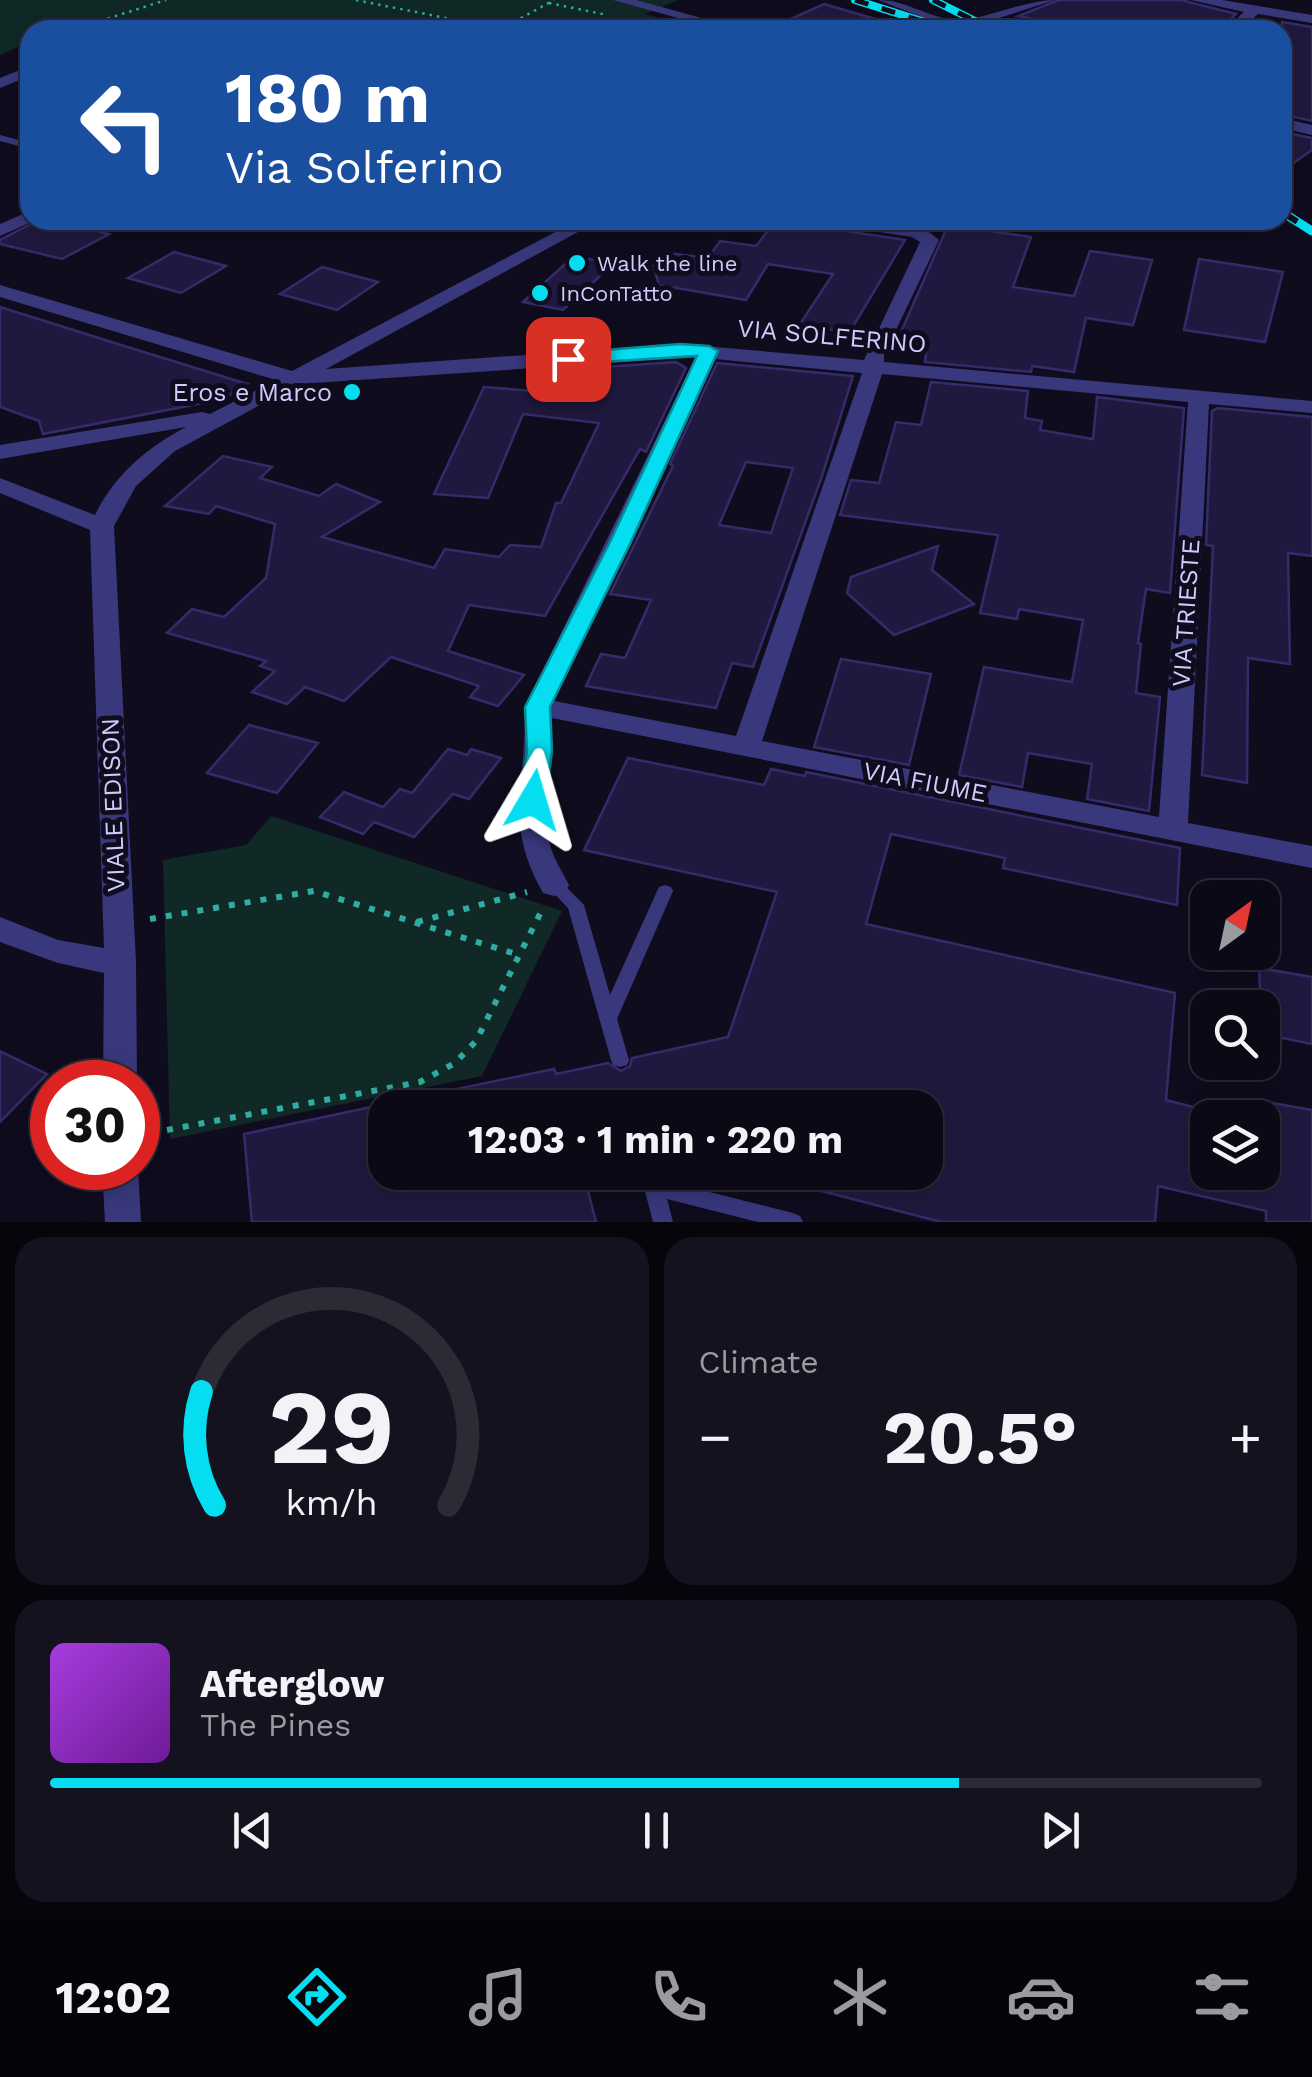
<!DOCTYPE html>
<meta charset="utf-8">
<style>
:root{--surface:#0b0916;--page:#14121f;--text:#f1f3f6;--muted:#9a9aa1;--line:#2b2a35;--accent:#05def0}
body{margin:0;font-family:"Work Sans",sans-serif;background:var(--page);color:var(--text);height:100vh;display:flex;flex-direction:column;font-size:38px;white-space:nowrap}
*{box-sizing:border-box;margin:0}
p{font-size:32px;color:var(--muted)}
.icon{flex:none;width:55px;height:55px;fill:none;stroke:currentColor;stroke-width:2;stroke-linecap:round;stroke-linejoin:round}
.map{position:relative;height:1222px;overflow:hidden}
.drawer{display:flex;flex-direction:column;gap:15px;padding:15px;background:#06050c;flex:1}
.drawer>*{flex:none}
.guide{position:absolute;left:20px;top:20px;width:1272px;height:210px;border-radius:30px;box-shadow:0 5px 25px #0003,0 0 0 2px var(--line);background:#1a4fa0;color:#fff;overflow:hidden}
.needle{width:65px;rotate:33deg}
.tools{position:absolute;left:1190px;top:880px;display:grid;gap:20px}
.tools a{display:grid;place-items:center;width:90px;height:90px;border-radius:20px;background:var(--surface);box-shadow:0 5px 25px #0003,0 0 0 2px var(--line);font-size:50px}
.speed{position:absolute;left:30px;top:1060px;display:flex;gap:20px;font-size:50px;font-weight:700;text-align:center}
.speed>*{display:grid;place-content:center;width:130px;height:130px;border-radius:50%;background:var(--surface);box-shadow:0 5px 25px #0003,0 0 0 2px var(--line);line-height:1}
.speed .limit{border:15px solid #d22;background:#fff;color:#111}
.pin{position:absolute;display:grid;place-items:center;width:85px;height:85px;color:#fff;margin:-42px;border-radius:20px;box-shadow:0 5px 15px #0006}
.me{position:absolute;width:110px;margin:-55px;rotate:7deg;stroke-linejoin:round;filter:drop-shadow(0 0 8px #0008)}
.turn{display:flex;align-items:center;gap:35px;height:210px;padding:0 40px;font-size:45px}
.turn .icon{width:130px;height:130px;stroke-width:2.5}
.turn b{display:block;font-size:70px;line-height:85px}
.big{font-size:75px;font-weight:700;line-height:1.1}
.drawer .widget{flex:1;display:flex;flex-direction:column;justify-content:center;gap:15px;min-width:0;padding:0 35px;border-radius:30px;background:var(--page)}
.drawer .dial{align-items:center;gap:0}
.dial svg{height:260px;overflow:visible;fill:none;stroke:var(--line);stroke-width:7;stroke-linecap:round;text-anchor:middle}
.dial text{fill:var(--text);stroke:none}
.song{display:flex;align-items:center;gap:30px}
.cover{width:120px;height:120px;border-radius:15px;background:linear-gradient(135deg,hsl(280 70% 55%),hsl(280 70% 35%))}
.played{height:10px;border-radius:5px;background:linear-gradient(90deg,var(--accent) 75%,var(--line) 75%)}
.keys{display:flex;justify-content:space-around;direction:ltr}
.heat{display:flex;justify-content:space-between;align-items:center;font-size:55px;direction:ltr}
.drawer .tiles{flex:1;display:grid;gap:15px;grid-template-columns:1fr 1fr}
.widget:last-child{grid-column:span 2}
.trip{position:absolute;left:368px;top:1090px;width:575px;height:100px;border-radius:30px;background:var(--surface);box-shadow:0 5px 25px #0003,0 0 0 2px var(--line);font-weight:700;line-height:100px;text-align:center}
.dock{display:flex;height:160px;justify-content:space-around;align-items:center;background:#040409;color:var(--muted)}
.dock .icon{width:70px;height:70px}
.dock .selected{color:var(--accent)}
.dock b{font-size:45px;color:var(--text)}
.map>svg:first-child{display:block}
.green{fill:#102826}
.building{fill:#20193f;stroke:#362b6a;stroke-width:2.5;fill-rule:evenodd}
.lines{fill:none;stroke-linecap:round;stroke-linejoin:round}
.path-far1{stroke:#30ada3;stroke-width:2.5;stroke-dasharray:2.5 5;stroke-linecap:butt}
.path{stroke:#30ada3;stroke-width:6;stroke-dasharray:6 10;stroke-linecap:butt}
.lane{fill:#39387c;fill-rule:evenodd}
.street{fill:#39387c;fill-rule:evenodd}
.rail-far1-casing{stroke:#05def0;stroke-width:8}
.rail-casing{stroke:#05def0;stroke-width:9}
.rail-far1{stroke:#0f0c1e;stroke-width:5;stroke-dasharray:14;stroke-linecap:butt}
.rail{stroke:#0f0c1e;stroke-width:6;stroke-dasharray:18;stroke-linecap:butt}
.route{fill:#05def0;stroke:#03909c;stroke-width:2.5}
.poi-dot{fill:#05def0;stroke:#0f0c1e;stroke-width:4}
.labels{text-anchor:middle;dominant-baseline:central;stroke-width:10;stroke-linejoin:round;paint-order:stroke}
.far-poi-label{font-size:22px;fill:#cfcbfe;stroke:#0f0c1e;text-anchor:start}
.street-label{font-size:25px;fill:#cfcbfe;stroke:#0f0c1e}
.poi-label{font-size:25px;fill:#cfcbfe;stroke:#0f0c1e;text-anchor:end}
</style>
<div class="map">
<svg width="1312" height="1222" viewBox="0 0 1312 1222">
<rect width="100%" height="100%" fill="#0f0c1e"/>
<!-- green -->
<g class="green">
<path d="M0 0H679L645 14 706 30H30V42L0 55Z"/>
<path d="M271 816 562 911 482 1076 170 1139 163 860 246 845Z"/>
</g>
<!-- building -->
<g class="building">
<path d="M1059 0H1181L1236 14 1220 30H1092L1018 16Z"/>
<path d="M824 4 889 23 888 30H766Z"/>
<path d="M1282 22 1312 27V121L1282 114Z"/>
<path d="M1282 132 1312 138V150L1282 171Z"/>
<path d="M39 220H59L109 234 62 259 0 244V240Z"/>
<path d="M776 220 810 224V220H820L832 229 905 240 849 333 800 324 833 274 768 264 746 300 659 285 653 264 668 253 708 258 720 241 756 246Z"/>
<path d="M948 225 1031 237 1013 287 1074 296 1090 251 1152 260 1133 325 1086 318 1074 372 1032 366 1031 372 925 362 927 346 897 341Z"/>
<path d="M174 252 226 266 181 293 128 278Z"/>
<path d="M574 256 613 264 563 310 523 302Z"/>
<path d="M1199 259 1283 272 1265 342 1184 330Z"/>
<path d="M322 267 378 282 337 310 280 294Z"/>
<path d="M0 307 118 344 247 384 224 399 43 434 39 421 0 407Z"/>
<path d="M676 362 686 368 646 452 640 449 545 616 469 605 448 651 524 675 498 706 470 697 479 686 391 657 344 701 305 687 287 704 252 692 275 671 260 666 266 661 167 633 192 609 224 617 266 578 275 524 216 506 209 514 165 506 223 456 272 467 260 478 319 496 336 484 380 502 322 537 434 568 445 549 499 557 510 545 541 547 556 503H561L599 423 523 414 488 498 434 494 484 387 572 394 577 369Z"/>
<path d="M717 363 853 376 822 476 753 667 732 663 716 708 586 686 601 654 625 658 651 600 610 594 673 466 670 464ZM746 462 793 468 771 533 719 525Z"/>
<path d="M931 382 1028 391 1025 418 1042 421 1040 430 1093 439 1097 397 1184 408 1170 593 1146 589 1138 643 1141 644 1136 693 1160 697 1149 811 1087 799 1092 764 1028 753 1022 787 959 775 984 667 1072 682 1083 620 1019 609 1017 619 980 613 998 535 840 515 851 480 879 483 896 422 921 425Z"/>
<path d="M1218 408 1312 417V556L1288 553 1290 664 1248 658 1247 783 1202 775 1213 546 1206 545 1212 411Z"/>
<path d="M938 546 932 570 974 604 894 635 847 593 851 577Z"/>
<path d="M841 659 931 674 909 765 814 747Z"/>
<path d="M249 725 318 743 277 793 207 773Z"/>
<path d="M448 749 467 755 471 749 501 758 469 799 453 794 414 837 374 822 363 834 320 817 344 792 383 807 400 789 412 793Z"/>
<path d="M628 758 764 785 771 769 805 776 806 772 1180 848 1177 905 1003 868 1005 858 891 834 866 924 1175 993 1166 1100 1208 1111V1172H1262V1101L1312 1110V1222H1266V1211L1158 1186 1155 1222H941L783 1181 784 1172H925V1108H424L423 1096 554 1069 556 1074 608 1063 621 1071 630 1066 632 1058 728 1037 777 892 584 850Z"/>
<path d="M1259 968 1312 977V1044L1262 1034Z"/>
<path d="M0 1051 47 1074 0 1122Z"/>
<path d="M385 1104V1172H583L596 1222H252L244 1134Z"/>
</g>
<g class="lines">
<!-- path-far1 -->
<g class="path-far1">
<path d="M356 0 500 29"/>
<path d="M549 3 607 15"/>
<path d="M582 26 592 29 613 18"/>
<path d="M501 29 554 0"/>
<path d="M72 30 166 0"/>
<path d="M171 30H181"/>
</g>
<!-- path -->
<g class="path">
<path d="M150 919 314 891 519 955"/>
<path d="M417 922 527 892"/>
<path d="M167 1130 420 1082 455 1063 476 1041 542 910"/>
</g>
<!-- lane -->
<g class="lane">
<path d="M0 135 30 143V149L0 141Z"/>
<path d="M554 879 560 881 584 905 610 995 659 887 665 885 671 887 673 891 617 1019 629 1060 627 1065 620 1067 613 1065 611 1060 568 908 546 885 548 881Z"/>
<path d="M640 1172H660L662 1180 793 1213 800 1216 803 1222H758L667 1199 673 1222H653Z"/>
</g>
<!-- street -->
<g class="street">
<path d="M613 0H636L745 30H721Z"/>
<path d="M878 0C906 0 927 17 954 20 975 23 1024 0 1055 0L962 30H946L948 27Z"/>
<path d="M1191 0H1222L1312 15V23L1258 14 1239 30H1224L1244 12Z"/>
<path d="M30 66V76L0 88V78Z"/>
<path d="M1282 118 1312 125V135L1282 128Z"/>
<path d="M30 211V220H36L0 236V224Z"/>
<path d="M578 220H600L326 369 680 344 864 360 920 242 912 237 833 225 824 220C859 220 913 214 939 240L884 355V362L1312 401V413L1209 404 1188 823 1312 846V868L552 718C554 760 537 809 551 848 555 861 563 873 569 885L565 893 554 896 543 893C502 820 527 784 525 707L696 357 299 384 175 451 136 486 114 526 136 962 137 1082H103L104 973 58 963 0 942V917L58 940 104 948 90 530 0 493V478L95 515C115 474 147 448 186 427L0 459V445L202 412 210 414 276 380 0 297V285L292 371ZM715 359 862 373 736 736 554 701ZM882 374 1188 402 1159 817 762 741Z"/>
<path d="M102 1168 138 1167 141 1222H105Z"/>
</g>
<defs>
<g id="rail-far1">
<path d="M855 0 950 30"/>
<path d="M933 0 993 30"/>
</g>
<path id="rail" d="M1282 212 1312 231"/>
</defs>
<!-- rail-far1 casing -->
<use href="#rail-far1" class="rail-far1-casing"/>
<!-- rail casing -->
<use href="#rail" class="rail-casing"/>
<!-- rail-far1 -->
<use href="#rail-far1" class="rail-far1"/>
<!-- rail -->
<use href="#rail" class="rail"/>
</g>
<!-- route -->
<path class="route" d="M680 344 709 346 718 351 630 544 550 707 552 750 546 800 542 806H524L520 800 527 750 525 707 609 544 697 356 568 364 558 359 568 353Z"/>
<!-- markers -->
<g class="poi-dot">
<circle cx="577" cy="263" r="10"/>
<circle cx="540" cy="293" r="10"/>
<circle cx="352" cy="392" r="10"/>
</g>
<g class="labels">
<!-- far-poi labels -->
<g class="far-poi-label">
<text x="597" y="263">Walk the line</text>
<text x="560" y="293">InConTatto</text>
</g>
<!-- street labels -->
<g class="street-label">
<text transform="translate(832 336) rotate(5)">VIA SOLFERINO</text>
<text transform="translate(1186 613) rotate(-86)">VIA TRIESTE</text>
<text transform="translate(925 782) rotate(11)">VIA FIUME</text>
<text transform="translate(113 805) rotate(-92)">VIALE EDISON</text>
</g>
<!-- poi labels -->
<g class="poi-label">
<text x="332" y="392">Eros e Marco</text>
</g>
</g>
</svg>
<div class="tools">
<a><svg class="needle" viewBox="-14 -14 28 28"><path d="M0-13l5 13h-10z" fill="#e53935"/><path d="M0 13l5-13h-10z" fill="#9a9aa1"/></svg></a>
<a><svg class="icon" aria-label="search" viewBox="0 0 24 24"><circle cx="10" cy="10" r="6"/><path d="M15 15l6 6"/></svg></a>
<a><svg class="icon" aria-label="layers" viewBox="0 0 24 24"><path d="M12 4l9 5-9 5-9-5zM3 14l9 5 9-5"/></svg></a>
</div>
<div class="speed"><div class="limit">30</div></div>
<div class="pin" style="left:568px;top:359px;background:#d93025"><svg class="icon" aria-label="arrive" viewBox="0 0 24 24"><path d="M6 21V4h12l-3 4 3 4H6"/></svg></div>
<svg class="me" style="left:533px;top:800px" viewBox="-20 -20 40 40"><path d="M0-17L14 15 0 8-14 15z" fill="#05def0" stroke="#fff" stroke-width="4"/></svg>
<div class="trip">12:03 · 1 min · 220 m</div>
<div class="guide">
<div class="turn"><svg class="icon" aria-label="left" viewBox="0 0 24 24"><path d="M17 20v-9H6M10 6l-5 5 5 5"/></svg><div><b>180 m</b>Via Solferino</div></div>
</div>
</div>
<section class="drawer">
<div class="tiles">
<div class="widget dial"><svg viewBox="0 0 100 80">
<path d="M14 69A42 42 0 1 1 86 69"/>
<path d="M14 69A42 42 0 0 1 10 34" stroke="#05def0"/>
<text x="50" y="56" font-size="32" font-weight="700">29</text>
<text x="50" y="72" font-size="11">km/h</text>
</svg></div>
<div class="widget"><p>Climate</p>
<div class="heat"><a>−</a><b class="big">20.5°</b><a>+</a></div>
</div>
<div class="widget">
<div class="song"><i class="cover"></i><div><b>Afterglow</b><p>The Pines</p></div></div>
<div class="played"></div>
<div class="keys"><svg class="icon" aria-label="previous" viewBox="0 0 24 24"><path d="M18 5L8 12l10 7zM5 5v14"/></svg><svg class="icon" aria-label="pause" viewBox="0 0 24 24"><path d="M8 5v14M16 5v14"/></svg><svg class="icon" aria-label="next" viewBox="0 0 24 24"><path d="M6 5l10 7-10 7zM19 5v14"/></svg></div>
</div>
</div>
</section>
<nav class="dock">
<b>12:02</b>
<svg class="icon selected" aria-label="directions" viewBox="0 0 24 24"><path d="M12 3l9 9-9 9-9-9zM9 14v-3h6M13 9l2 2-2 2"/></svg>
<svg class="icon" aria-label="music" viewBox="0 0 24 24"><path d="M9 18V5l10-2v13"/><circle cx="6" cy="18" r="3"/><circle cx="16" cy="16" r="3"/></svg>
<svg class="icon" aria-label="phone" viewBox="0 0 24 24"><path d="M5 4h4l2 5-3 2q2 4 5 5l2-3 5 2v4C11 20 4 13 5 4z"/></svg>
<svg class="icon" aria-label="climate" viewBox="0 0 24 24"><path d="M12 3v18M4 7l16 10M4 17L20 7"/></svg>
<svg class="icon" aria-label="car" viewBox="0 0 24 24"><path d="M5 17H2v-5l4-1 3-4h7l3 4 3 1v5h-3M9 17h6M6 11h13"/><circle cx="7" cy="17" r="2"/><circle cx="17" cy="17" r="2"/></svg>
<svg class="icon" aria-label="filters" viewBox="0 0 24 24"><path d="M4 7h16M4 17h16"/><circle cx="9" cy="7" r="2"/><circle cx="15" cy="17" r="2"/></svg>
</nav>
